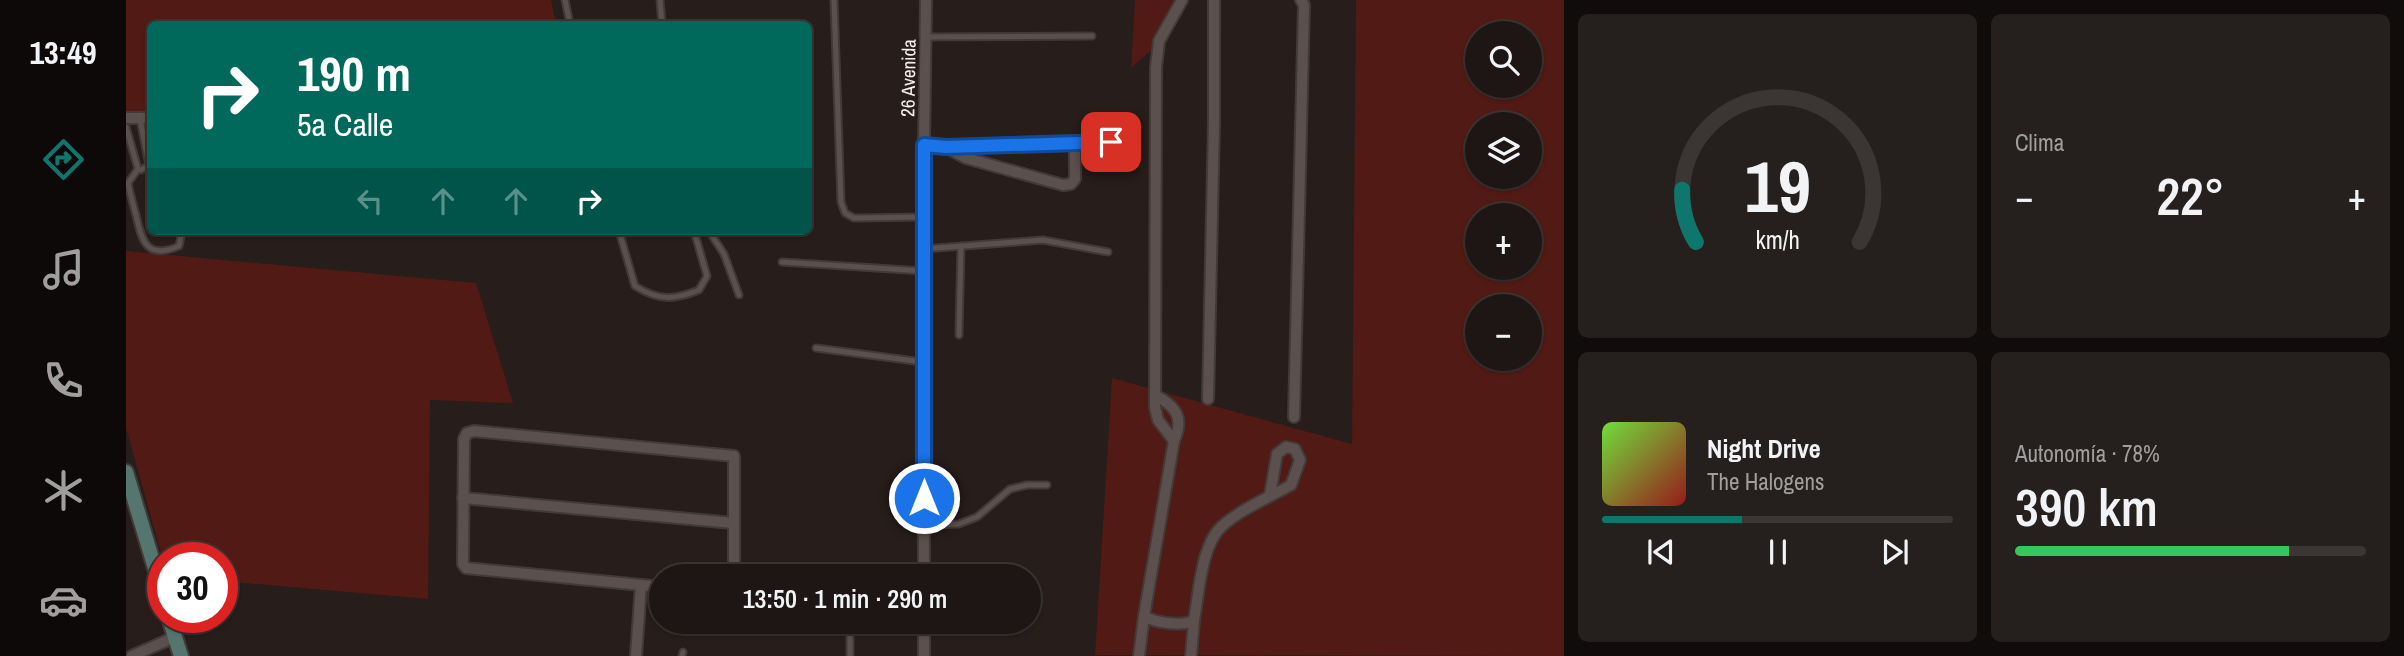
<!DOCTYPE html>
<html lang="es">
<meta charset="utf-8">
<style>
:root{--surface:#1d1614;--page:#251f1d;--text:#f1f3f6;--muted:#a09fa0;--line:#3b3534;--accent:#0f766e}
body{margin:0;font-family:"Archivo Narrow",sans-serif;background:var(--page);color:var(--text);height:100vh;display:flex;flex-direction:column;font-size:26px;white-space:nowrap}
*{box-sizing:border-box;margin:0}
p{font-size:23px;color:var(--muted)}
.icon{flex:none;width:38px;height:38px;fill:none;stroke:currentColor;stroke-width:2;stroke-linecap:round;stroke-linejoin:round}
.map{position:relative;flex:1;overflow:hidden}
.details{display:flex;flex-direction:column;gap:14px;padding:14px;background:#100c0b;width:840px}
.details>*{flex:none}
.banner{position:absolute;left:21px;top:21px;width:665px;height:214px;border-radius:10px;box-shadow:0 2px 5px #0004,0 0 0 2px var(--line);background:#00695c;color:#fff;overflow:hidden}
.tools{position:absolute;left:1339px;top:21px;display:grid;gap:14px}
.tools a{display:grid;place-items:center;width:77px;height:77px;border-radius:50%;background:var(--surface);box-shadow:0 2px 5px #0004,0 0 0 2px var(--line);font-size:35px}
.speed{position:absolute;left:21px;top:542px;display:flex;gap:14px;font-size:35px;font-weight:700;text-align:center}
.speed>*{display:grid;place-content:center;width:91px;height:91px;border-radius:50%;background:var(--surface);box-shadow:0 2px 5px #0004,0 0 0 2px var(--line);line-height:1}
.speed .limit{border:10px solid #d22;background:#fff;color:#111}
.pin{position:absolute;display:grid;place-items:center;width:60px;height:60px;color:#fff;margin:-30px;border-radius:14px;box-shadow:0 4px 10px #0006}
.me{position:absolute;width:77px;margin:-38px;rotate:0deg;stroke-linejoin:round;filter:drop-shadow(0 0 5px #0008)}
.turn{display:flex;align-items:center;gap:24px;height:147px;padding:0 35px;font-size:32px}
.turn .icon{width:91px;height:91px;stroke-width:2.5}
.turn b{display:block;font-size:49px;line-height:60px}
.lanes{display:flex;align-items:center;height:66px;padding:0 35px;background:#0003;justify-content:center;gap:35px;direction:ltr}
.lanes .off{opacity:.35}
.big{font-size:52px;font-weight:600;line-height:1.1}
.details .card{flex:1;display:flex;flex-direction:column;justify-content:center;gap:10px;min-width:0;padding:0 24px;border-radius:10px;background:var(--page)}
.details .dial{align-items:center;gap:0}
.dial svg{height:182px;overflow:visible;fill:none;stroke:var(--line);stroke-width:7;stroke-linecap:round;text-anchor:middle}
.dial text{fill:var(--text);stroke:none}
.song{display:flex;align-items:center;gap:21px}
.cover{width:84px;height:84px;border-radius:10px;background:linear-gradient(135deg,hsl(100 70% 55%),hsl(0 70% 35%))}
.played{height:7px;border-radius:4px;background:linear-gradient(90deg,var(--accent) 40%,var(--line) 40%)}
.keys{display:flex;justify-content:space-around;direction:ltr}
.heat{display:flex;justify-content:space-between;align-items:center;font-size:38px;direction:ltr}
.charge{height:10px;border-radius:5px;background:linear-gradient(90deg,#34c759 78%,var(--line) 0)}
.details .tiles{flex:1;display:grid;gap:14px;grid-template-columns:repeat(2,1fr)}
.trip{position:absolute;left:523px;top:564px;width:392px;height:70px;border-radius:35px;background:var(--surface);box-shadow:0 2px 5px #0004,0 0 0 2px var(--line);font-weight:600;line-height:70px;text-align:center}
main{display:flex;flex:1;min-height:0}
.menu{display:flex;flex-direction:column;width:126px;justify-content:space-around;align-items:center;background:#0c0908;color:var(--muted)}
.menu .icon{width:49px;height:49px}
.menu .on{color:var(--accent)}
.menu b{font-size:32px;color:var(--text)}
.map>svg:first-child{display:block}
.green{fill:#511a14;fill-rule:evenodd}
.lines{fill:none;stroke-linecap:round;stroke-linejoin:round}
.lane-casing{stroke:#423a39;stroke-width:9}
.street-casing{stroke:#423a39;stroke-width:14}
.secondary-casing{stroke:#423a39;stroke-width:18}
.lane{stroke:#5c504e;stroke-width:5}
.street{stroke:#5c504e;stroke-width:10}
.secondary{stroke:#54766f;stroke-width:14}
.route-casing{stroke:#114b97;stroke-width:18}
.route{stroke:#1a73e8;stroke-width:12}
.labels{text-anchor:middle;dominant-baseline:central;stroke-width:7;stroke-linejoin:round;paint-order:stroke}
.street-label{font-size:19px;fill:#f6efed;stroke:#271d1b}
</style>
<main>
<nav class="menu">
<b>13:49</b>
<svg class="icon on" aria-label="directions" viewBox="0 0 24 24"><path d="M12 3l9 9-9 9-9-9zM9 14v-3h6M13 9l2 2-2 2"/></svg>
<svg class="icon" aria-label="music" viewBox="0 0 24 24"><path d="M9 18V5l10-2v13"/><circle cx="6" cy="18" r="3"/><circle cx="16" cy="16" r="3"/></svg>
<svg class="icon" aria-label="phone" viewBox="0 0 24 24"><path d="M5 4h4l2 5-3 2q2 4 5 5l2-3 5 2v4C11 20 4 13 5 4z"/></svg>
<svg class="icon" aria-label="climate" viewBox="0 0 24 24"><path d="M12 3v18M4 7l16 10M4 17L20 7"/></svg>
<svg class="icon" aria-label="car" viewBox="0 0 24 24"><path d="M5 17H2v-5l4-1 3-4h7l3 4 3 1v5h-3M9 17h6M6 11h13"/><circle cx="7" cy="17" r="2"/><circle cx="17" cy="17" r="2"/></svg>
</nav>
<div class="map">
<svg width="1438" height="656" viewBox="0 0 1438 656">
<rect width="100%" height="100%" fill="#271d1b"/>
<!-- green -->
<g class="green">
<path d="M0 0H425L430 24H24V114H0Z"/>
<path d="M1009 0H1053L1031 45 1005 68Z"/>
<path d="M1230 0H1438V656L969 655 986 378 1226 444ZM1351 33H1404V86H1351ZM1351 124H1404V177H1351ZM1351 215H1404V268H1351ZM1351 306H1404V359H1351Z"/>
<path d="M0 251 350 283 387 403 304 400 302 599 96 581V558L37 560 0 428Z"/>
</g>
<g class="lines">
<defs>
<g id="lane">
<path d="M439 0 444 24"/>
<path d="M534 0 536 24"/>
<path d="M708 0 715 202 719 213 728 218 797 217"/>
<path d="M800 37 966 36"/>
<path d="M14 119 23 165 15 170 12 169 2 183C4 194 7 204 10 215 16 242 21 260 53 246L56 231"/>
<path d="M0 127 12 169"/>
<path d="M493 231 509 286C533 301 548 300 573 290L581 276 568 231"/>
<path d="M583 231 598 254 613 295"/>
<path d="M797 249 917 240 982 252"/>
<path d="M656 262 797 271"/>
<path d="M833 335 835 246"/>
<path d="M690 348 797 362"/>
<path d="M798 525 833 524 851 517 884 489 901 485H921"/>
<path d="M556 656 557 652"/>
<path d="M724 656V621"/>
</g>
<g id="street">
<path d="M0 118H24"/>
<path d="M798 145 820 147 985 142"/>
<path d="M820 147 840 158 937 185 945 184 949 179V143"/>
<path d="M1029 395C1051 407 1058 418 1048 441L1018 616C1029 623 1058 627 1068 620 1073 594 1075 546 1095 527 1115 509 1142 498 1165 485L1174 460 1169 449 1160 447 1151 454 1144 495"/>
<path d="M1082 399 1088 123V0"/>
<path d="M1168 417 1178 5 1175 0"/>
<path d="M1048 441 1032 420 1029 407 1030 67 1033 41 1056 0"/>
<path d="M337 498 607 523"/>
<path d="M798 576 797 217 800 0"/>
<path d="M536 587 340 568 337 564 338 439 341 433 348 431 608 456V576"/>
<path d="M798 621V656"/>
<path d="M6 656 49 637"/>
<path d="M510 656 515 585"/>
<path d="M1013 656 1018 616"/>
<path d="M1065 656 1068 620"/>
</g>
<g id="secondary">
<path d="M0 472 37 595"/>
<path d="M43 618 55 656"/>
</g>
</defs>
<!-- lane casing -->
<use href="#lane" class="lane-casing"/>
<!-- street casing -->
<use href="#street" class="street-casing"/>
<!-- secondary casing -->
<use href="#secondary" class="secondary-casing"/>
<!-- lane -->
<use href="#lane" class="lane"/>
<!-- street -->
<use href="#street" class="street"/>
<!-- secondary -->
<use href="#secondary" class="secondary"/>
</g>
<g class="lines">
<defs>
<path id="route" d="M798 498V145L820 147 985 142"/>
</defs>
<!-- route casing -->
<use href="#route" class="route-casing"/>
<!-- route -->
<use href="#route" class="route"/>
</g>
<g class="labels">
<!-- street labels -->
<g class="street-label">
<text transform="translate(782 78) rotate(-89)">26 Avenida</text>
</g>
</g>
</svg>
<div class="tools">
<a><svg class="icon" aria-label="search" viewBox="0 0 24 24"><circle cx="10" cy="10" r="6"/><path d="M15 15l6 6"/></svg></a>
<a><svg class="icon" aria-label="layers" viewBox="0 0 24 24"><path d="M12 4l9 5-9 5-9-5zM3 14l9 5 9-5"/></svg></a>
<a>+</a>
<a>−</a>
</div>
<div class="speed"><div class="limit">30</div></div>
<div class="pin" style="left:985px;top:142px;background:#d93025"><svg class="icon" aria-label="arrive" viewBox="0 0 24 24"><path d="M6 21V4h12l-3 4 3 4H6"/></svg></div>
<svg class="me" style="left:798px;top:498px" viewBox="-20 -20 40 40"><circle r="17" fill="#1a73e8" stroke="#fff" stroke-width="3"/><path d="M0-11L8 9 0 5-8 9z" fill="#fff"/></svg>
<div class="trip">13:50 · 1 min · 290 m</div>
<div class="banner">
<div class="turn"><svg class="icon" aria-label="right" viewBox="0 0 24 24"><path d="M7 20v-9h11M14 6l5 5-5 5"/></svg><div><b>190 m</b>5a Calle</div></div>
<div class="lanes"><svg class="icon off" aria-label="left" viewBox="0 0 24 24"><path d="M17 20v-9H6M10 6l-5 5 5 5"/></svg><svg class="icon off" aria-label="ahead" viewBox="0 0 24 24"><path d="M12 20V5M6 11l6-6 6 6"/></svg><svg class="icon off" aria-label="ahead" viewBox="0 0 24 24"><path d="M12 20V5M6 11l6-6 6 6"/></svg><svg class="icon" aria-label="right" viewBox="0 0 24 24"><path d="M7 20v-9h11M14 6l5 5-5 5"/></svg></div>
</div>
</div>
<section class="details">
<div class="tiles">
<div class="card dial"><svg viewBox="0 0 100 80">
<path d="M14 69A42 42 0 1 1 86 69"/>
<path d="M14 69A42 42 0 0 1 8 46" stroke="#0f766e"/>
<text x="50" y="56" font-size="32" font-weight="700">19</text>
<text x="50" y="72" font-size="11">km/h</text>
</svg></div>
<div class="card"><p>Clima</p>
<div class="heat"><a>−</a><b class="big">22°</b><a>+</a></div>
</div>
<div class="card">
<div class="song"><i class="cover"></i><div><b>Night Drive</b><p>The Halogens</p></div></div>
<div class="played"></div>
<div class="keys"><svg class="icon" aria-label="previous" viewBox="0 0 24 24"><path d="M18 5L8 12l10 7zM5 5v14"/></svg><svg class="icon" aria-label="pause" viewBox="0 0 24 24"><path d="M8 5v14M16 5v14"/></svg><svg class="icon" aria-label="next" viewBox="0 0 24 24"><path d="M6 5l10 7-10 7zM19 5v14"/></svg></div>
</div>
<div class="card"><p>Autonomía · 78%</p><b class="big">390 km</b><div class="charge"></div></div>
</div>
</section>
</main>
